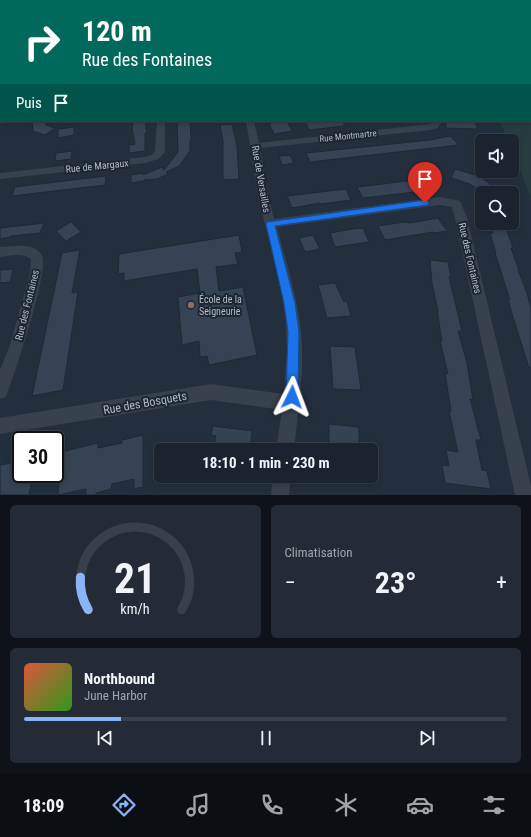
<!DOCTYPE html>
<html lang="fr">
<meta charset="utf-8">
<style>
:root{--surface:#1b232e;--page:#242b36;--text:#f1f3f6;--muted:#a0a4aa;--line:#39404a;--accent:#8ab4f8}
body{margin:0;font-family:"Roboto Condensed",sans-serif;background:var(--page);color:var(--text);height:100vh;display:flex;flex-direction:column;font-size:15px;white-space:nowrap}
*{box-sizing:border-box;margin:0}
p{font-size:13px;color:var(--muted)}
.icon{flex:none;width:22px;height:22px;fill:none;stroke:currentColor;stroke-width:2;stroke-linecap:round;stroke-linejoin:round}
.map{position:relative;height:495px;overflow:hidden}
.details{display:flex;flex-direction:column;gap:10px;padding:10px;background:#0f1319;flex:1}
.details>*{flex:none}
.top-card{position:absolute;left:0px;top:0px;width:531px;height:122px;box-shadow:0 2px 6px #0003,0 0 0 1px var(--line);background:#00695c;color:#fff;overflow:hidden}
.buttons{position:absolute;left:475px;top:134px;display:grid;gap:8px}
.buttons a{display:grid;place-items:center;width:44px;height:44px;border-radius:6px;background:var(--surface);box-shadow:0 2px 6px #0003,0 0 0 1px var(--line);font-size:20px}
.speed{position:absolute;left:12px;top:431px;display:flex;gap:8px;font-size:20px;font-weight:700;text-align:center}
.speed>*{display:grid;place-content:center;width:52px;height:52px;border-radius:50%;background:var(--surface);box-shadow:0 2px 6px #0003,0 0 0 1px var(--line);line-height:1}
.speed .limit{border:2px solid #111;border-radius:6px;background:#fff;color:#111}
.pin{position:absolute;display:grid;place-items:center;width:34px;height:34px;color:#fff;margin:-41px -17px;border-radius:50% 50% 50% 0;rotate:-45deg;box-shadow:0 0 4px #0007}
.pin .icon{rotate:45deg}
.me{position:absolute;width:44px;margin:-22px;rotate:3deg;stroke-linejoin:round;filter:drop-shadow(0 0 3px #0008)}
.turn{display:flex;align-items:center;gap:14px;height:84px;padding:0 16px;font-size:18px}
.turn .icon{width:52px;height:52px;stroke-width:2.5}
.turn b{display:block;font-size:28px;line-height:34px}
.then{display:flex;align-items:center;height:38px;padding:0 16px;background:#0003;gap:8px;font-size:15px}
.big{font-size:30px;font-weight:700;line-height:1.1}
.details .tile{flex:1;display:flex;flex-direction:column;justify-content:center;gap:6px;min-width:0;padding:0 14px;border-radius:6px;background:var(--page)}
.details .dial{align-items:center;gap:0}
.dial svg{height:104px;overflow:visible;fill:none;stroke:var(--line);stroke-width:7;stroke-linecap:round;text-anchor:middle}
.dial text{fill:var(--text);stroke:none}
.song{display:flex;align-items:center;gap:12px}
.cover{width:48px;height:48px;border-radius:6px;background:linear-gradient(135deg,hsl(10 70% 55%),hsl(110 70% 35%))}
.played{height:4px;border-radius:2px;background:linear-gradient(90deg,var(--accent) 20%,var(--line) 20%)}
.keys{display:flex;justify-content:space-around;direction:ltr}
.heat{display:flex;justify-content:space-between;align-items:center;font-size:22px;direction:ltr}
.details .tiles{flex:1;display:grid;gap:10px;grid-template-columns:1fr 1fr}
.tile:last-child{grid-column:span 2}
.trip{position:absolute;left:154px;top:443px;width:224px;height:40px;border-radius:6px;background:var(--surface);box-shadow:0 2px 6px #0003,0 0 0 1px var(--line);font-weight:700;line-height:40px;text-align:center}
.tab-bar{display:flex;height:64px;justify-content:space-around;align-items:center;background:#0b0e12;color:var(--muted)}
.tab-bar .icon{width:28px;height:28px}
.tab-bar .selected{color:var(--accent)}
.tab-bar b{font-size:18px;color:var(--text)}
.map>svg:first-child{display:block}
.green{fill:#263c3f}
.building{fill:#364354;stroke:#1f2835}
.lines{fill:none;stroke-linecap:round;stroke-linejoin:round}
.minor{fill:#38414e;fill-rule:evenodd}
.tertiary{fill:#38414e;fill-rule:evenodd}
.route{fill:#1a73e8;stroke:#114b97}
.education-dot{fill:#8d6e63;stroke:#1d2633;stroke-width:1.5}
.labels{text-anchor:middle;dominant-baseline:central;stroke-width:4;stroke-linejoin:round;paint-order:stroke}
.far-street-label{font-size:9px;fill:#b4bcc9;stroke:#1d2633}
.street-label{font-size:10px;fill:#b4bcc9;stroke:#1d2633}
.poi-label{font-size:10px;fill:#b4bcc9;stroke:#1d2633;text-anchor:start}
.near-street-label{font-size:12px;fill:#b4bcc9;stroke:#1d2633}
</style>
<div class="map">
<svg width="531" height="495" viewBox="0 0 531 495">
<rect width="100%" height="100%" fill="#242f3e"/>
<!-- green -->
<path class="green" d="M530 50H531V198L512 151V141H508L500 121H530Z"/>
<!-- building -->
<g class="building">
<path d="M32 121H46V125L55 128 45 135 33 131Z"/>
<path d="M133 121H145L147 133H145V151L129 153V145L135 144 132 128Z"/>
<path d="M177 121H190L191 141H190V151L179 166 166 172 168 174 157 179 144 180V181L131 183V175L143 173V175L162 167 164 170 178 152Z"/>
<path d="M287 121 292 131 274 134 269 123Z"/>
<path d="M305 121H344V126L309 130Z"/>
<path d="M446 121H474L478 129 446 128Z"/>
<path d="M232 124 237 146 239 179 223 180V140L220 125Z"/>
<path d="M74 127V135L58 138V129Z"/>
<path d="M450 136 459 145 310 162 306 153 430 140Z"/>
<path d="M72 151 71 159 55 161 56 153Z"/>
<path d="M290 155 294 163 282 165 279 156Z"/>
<path d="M455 169 478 176 491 184 480 191 470 184 451 178Z"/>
<path d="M429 173 436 184 424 185 417 175Z"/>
<path d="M106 176 105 185 12 196 15 187Z"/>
<path d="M416 180 424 191 363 198 357 187Z"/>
<path d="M346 189 351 200 321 204 320 203 292 208 287 196Z"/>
<path d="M438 218 447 231 434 233 433 232 385 240 378 226 405 222 410 223Z"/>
<path d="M71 222 81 232 66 241 56 231Z"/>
<path d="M44 223 40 233 11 236 10 237 0 239V228Z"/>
<path d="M489 223H504L513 248H511L519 270H518L527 293 531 309V367L529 368 513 317 508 300H510L495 253H496L490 233H493Z"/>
<path d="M352 229 363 228 369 242 335 247 330 233Z"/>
<path d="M239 235 242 252 235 253 238 264 216 267 219 291 243 287 257 355 209 365 207 356 200 357 199 341 182 345 178 297 200 293 197 269 124 281V273L118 274 119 254Z"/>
<path d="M313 235 320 249 305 252 299 238Z"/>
<path d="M80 250 72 293 78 292 63 390 32 396 62 253Z"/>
<path d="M430 260 448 262 451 277H449L462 331H458L467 363 473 400 470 399 481 440H476L482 470 487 471 491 489 445 483 442 465 449 466 446 450 458 452 449 411H451L445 373 448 374 440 341H442L437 310 438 311 432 284Z"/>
<path d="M13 269 10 282 0 283V270Z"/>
<path d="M335 283 344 302 347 301 351 316 327 318 318 285Z"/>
<path d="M330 346 355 347 361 390 333 389Z"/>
<path d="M329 424 359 427V450H329Z"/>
<path d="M213 426 252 431 250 450H213L216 436 211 435Z"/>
<path d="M143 435V487L134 489V479L112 484 111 489 96 493V495H86V489L58 495 61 452 98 443V448L122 443V440Z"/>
<path d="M21 456V474H33L29 495H0V465L11 463 13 458Z"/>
</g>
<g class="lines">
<!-- minor -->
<g class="minor">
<rect x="35" y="0" width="6" height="1"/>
<path d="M92 0H98L99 1H93Z"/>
<path d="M148 0H155L147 1Z"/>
<path d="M415 0H421L422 1H416Z"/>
<rect x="0" y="25" width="1" height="4"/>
<rect x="0" y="67" width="1" height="4"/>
<rect x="0" y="106" width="1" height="6"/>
<path d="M157 121H165V152L158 159 146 163 0 179V173L145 157 152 155 155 151Z"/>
<path d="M246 121H254L259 143 430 124 434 121H442L438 128 430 130 260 148 266 187 274 219 440 197 460 201 467 218 531 486V495H515L455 218 452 207 440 205 277 227C286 262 297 296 301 331 305 371 298 411 294 450H276L282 410 211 400 0 434V418L211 384 284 394 287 347 285 315 279 281 258 196Z"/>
<path d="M15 246C24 245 38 246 42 256 49 272 14 376 6 397L0 399V370L10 345 30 274 31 259C22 252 10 256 0 257V247Z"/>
<path d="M273 476H291L289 495H271Z"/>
</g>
<!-- tertiary -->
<path class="tertiary" d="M1 47V53L0 54V48Z"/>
</g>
<!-- route -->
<path class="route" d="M425 200 428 201 429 203 428 205 275 226 295 303 299 332 298 397 296 401 292 403 288 401 286 397 288 332 284 303 266 224 267 222Z"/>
<!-- markers -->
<circle class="education-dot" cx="191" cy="305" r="4"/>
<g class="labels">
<!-- far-street labels -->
<g class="far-street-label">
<text transform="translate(348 136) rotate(-6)">Rue Montmartre</text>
</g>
<!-- street labels -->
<g class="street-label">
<text transform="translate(97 166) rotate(-6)">Rue de Margaux</text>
<text transform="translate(261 179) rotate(80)">Rue de Versailles</text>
<text transform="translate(470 258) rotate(77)">Rue des Fontaines</text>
<text transform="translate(27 305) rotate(-76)">Rue des Fontaines</text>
</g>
<!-- poi labels -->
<g class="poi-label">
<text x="199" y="299">École de la<tspan x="199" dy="12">Seigneurie</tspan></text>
</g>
<!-- near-street labels -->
<g class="near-street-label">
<text transform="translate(145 403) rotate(-10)">Rue des Bosquets</text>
</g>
</g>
</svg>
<div class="buttons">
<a><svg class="icon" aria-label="sound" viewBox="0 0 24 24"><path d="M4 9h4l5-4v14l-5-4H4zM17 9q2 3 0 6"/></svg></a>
<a><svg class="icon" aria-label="search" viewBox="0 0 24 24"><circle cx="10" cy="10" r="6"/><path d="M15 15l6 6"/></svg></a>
</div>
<div class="speed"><div class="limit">30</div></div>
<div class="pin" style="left:425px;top:203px;background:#d93025"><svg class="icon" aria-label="arrive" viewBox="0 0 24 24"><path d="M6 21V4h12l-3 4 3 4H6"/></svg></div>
<svg class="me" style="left:292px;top:397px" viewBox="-20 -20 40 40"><path d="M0-17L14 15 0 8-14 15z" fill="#1a73e8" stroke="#fff" stroke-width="4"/></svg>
<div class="trip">18:10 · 1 min · 230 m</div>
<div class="top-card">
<div class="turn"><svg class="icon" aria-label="right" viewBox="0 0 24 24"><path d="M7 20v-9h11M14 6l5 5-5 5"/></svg><div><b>120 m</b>Rue des Fontaines</div></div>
<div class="then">Puis<svg class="icon" aria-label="arrive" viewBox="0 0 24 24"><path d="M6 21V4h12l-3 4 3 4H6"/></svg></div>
</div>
</div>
<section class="details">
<div class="tiles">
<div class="tile dial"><svg viewBox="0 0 100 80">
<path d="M14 69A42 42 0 1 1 86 69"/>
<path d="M14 69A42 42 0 0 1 8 44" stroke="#8ab4f8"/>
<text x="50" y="56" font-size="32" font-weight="700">21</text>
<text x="50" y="72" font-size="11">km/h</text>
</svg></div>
<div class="tile"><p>Climatisation</p>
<div class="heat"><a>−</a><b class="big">23°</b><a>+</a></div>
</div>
<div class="tile">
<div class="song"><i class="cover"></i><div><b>Northbound</b><p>June Harbor</p></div></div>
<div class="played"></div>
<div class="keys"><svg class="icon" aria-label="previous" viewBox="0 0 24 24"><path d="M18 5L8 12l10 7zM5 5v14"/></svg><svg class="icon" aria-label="pause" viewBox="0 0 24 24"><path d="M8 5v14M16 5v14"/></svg><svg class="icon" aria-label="next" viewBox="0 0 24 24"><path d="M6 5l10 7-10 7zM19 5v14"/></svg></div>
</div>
</div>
</section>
<nav class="tab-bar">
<b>18:09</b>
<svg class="icon selected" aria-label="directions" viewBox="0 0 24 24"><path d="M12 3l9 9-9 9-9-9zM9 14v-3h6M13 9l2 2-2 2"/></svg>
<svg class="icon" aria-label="music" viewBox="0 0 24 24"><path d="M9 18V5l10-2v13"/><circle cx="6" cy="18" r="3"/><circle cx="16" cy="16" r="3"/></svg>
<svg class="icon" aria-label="phone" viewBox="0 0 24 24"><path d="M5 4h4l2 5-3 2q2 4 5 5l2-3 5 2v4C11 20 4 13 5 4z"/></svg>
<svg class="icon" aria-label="climate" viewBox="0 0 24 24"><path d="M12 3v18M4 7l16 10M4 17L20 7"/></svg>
<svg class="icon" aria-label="car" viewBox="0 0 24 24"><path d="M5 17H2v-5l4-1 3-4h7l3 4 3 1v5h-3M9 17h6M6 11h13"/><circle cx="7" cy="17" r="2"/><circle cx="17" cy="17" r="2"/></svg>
<svg class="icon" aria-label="filters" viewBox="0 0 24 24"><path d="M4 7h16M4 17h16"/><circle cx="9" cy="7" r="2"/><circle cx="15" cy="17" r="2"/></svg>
</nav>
